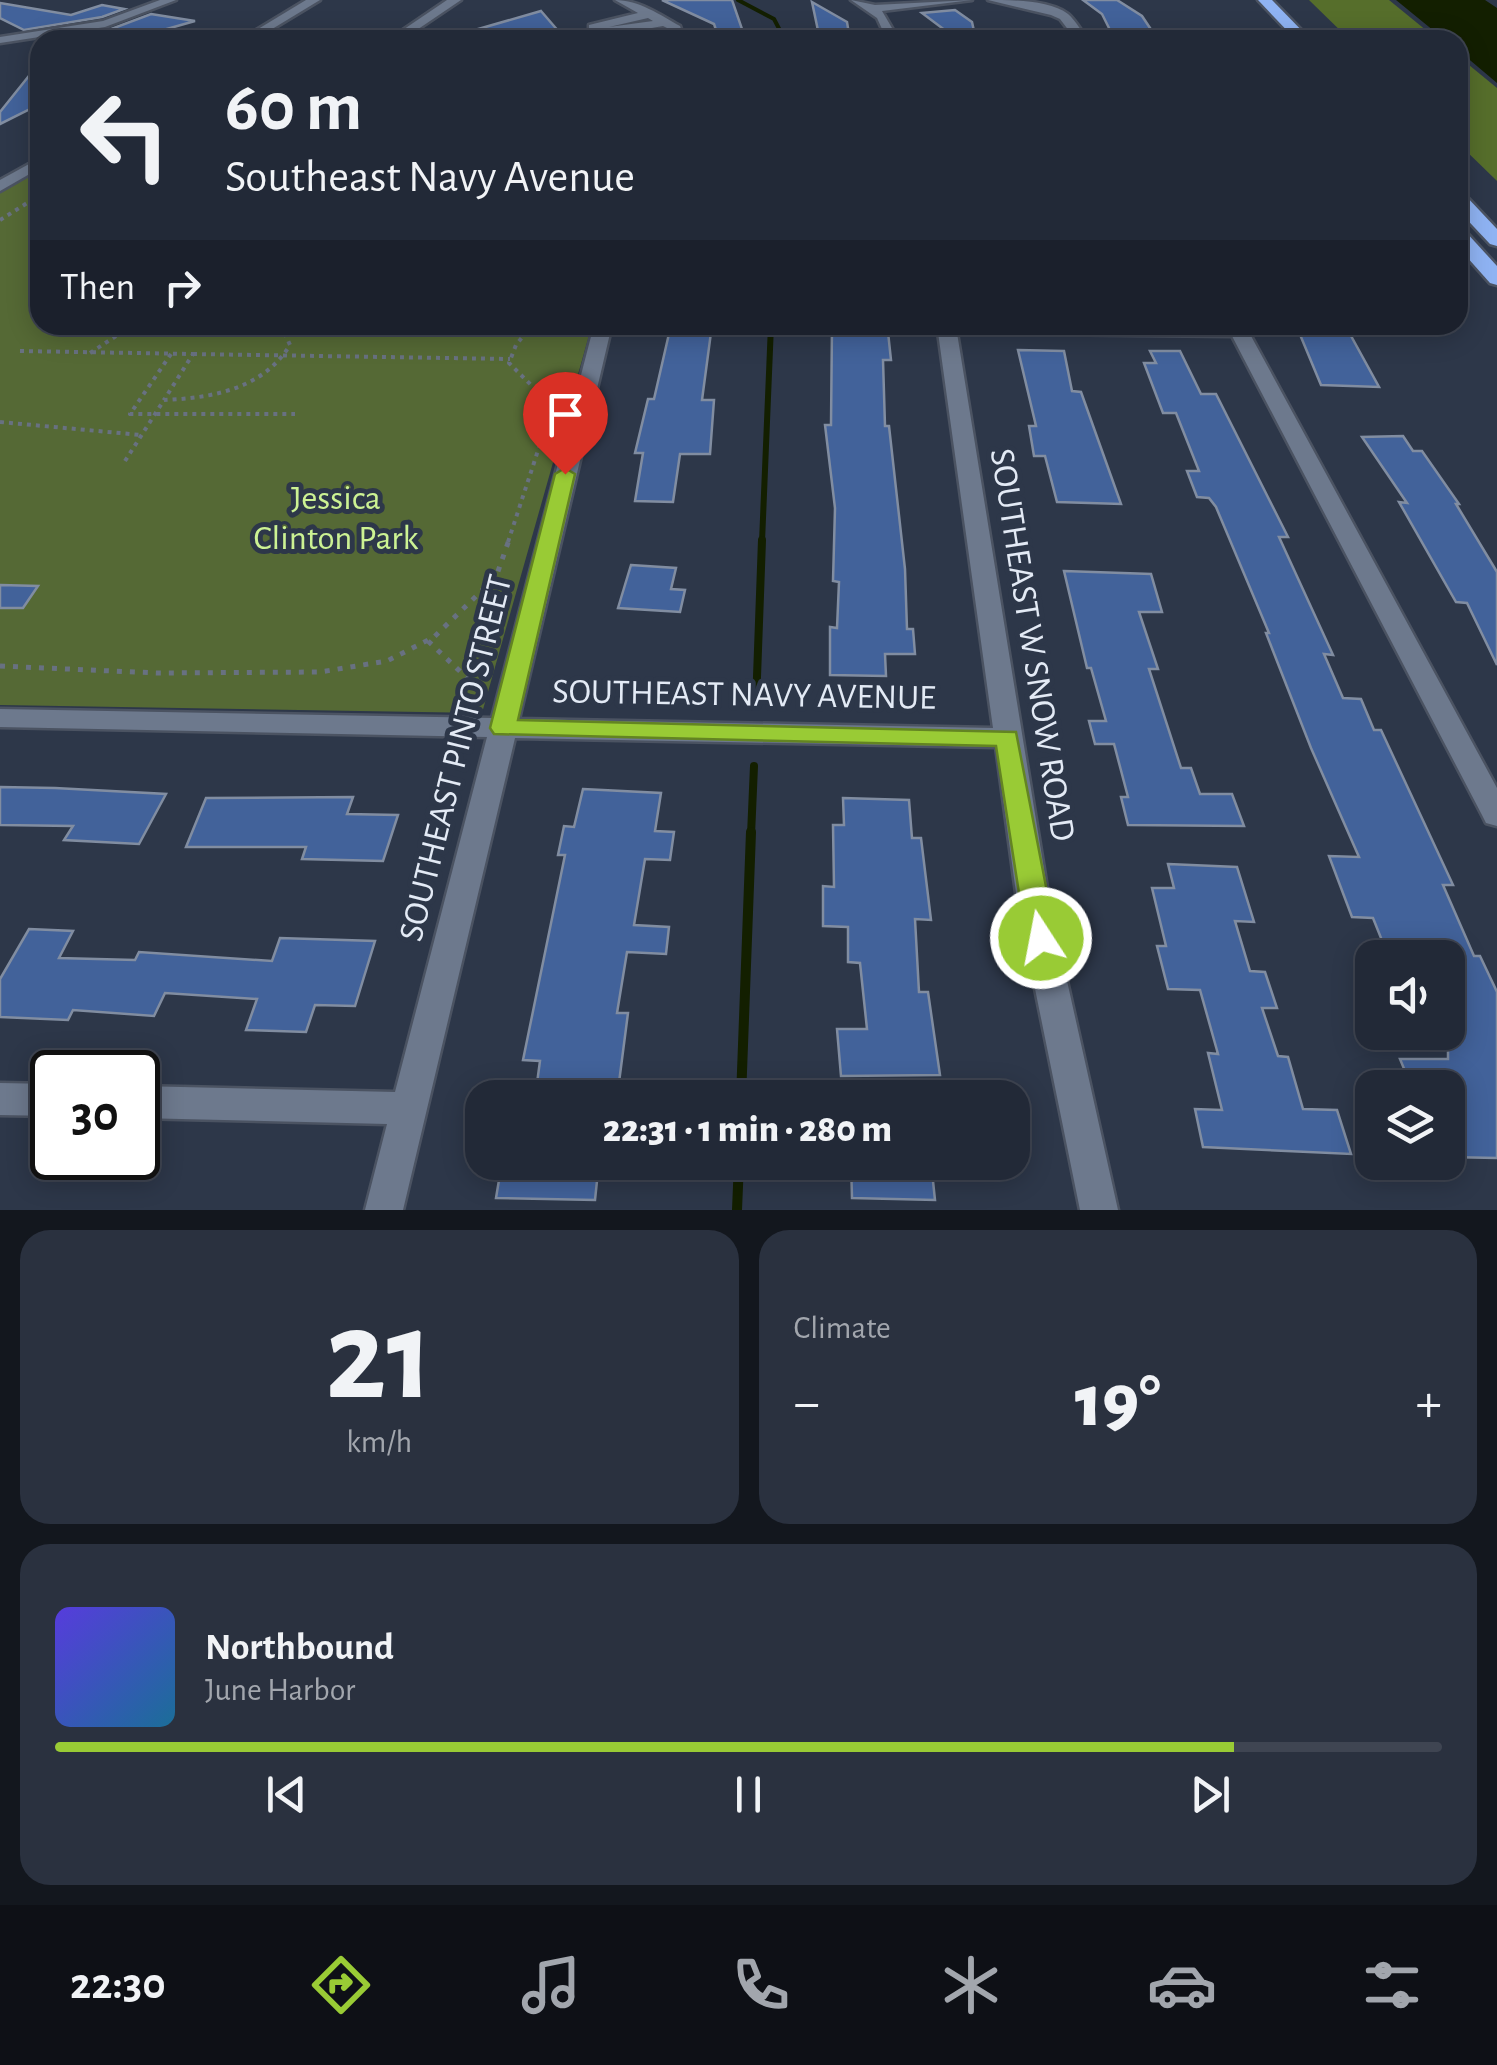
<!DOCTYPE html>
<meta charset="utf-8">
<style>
:root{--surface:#222937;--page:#2a313f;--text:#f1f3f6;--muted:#a2a6ad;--line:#3f4552;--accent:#99cb35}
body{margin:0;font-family:"Alegreya Sans",sans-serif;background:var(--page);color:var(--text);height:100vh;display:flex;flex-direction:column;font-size:38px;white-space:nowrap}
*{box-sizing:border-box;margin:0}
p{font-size:32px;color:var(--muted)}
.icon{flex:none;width:55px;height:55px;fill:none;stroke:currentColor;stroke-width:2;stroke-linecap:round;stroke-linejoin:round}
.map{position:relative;height:1210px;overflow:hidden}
.details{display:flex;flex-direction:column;gap:20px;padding:20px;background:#13171e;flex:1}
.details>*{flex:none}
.top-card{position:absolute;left:30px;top:30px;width:1438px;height:305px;border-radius:30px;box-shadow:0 5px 25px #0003,0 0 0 2px var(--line);background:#222937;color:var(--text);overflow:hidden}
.buttons{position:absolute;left:1355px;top:940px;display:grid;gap:20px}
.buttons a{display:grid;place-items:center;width:110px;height:110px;border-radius:20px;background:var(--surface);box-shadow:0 5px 25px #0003,0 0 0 2px var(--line);font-size:50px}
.speed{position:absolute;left:30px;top:1050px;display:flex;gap:20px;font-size:50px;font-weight:700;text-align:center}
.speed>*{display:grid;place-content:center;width:130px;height:130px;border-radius:50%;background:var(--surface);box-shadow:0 5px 25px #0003,0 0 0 2px var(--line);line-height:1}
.speed .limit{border:5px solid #111;border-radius:15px;background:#fff;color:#111}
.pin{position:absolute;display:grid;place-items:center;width:85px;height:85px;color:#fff;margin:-102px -42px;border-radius:50% 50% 50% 0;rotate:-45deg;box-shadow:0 0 10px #0007}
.pin .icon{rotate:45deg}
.me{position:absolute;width:110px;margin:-55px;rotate:349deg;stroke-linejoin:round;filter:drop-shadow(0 0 8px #0008)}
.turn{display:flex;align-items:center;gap:35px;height:210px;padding:0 30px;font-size:45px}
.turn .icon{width:130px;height:130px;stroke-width:2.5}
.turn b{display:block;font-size:70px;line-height:85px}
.then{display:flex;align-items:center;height:95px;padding:0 30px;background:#0003;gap:20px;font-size:38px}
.big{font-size:75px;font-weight:800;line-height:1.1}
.details .widget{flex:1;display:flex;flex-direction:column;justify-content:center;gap:15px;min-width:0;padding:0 35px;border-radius:30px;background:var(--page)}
.details .dial{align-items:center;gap:0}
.dial b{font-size:130px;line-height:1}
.song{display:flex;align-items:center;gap:30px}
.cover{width:120px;height:120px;border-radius:15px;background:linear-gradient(135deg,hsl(250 70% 55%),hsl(200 70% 35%))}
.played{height:10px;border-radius:5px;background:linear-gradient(90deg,var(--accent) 85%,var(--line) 85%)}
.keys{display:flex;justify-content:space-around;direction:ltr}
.heat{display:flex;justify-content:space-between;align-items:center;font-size:55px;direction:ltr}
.details .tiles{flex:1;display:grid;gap:20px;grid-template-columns:1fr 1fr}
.widget:last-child{grid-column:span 2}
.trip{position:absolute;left:465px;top:1080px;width:565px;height:100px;border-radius:30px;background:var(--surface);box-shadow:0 5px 25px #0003,0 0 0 2px var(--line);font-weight:800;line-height:100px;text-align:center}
.tabs{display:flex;height:160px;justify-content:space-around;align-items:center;background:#0e1016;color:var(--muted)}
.tabs .icon{width:70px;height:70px}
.tabs .selected{color:var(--accent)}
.tabs b{font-size:45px;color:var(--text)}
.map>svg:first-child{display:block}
.green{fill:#556935}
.forest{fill:#566e2b}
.water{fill:#131f00}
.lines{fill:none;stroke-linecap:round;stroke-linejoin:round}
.stream-far3{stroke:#131f00;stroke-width:4}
.stream-far2{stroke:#131f00;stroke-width:6}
.stream-far1{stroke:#131f00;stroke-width:8}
.stream{stroke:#131f00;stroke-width:10}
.building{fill:#42629a;stroke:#818da1;stroke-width:2.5}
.minor-casing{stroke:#4b5362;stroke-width:5}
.highway-casing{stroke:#4b5362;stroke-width:5}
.path-far1{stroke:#687181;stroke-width:4;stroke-dasharray:4 5;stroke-linecap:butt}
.path{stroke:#687181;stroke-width:5;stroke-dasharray:5 8;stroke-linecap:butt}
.minor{fill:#6d798d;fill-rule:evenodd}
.highway{fill:#8fb3f3;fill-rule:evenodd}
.route{fill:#99cb35;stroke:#638422;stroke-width:2.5}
.labels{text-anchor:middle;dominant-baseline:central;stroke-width:10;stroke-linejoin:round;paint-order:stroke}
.park-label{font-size:35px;fill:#ccf293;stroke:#2d3749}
.street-label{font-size:35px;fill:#e3eaf5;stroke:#2d3749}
</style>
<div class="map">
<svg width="1497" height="1210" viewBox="0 0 1497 1210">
<rect width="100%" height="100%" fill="#2d3749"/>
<!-- green -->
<path class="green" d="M40 168V325H592L482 713 0 705V193Z"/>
<!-- forest -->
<g class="forest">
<path d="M1309 0H1389L1438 40H1350Z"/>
<path d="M1458 56 1497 88V181L1458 143Z"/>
</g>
<!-- water -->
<path class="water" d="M1396 0H1485L1497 8V83L1458 50V40H1445Z"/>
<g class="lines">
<!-- stream-far3 -->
<path class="stream-far3" d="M738 0 774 19 785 40"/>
<!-- stream-far2 -->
<path class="stream-far2" d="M762 542 771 325"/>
<!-- stream-far1 -->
<g class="stream-far1">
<path d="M756 704 762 540"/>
<path d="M751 835 754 766"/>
</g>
<!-- stream -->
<g class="stream">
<path d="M741 1098 751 832"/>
<path d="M737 1210 739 1162"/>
</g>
</g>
<!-- building -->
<g class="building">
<path d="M662 0H732L742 29 716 30 714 24Z"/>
<path d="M1083 0H1117L1142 16 1158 40 1114 38 1102 14Z"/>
<path d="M812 2 847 22 850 40H820Z"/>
<path d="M0 3 71 15 102 5 124 9 102 17 24 30 0 18Z"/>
<path d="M955 10 972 22 976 40H958L922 13Z"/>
<path d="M541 11 566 40H462L461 34Z"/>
<path d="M151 14 195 21 128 40 48 39 106 31Z"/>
<path d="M40 62V104L0 124V112Z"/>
<path d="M671 325H712L702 400H714L710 454H680L673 502 635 501 643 453H635L648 399H654Z"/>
<path d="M832 325H876L877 332H888L891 360H883L885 426H889L905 569 907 629H913L915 654H885L886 676 830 675V627L837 628 839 582 833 581 835 508 825 425H831Z"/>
<path d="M1296 325H1345L1379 387 1321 385Z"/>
<path d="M1018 350 1064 351 1072 391 1081 392 1121 504 1057 502 1045 456H1034L1029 426H1036Z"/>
<path d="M1150 351H1180L1201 394H1216L1288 537H1279L1333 655 1324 654 1343 698 1361 699 1374 730H1381L1453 885H1443L1474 956H1480L1497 992V1158L1448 1157V1088H1412L1400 1059H1448V958H1389L1373 918 1352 917 1329 856 1359 857 1311 748 1266 633H1269L1216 507 1209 498 1197 497 1187 471H1199L1176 413H1163L1144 363H1156Z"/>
<path d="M1403 436 1413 451H1422L1459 504H1456L1497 572V665L1467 603 1456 602 1399 502 1407 503 1362 437Z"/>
<path d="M631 565 676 568 671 589 685 590 680 612 618 608Z"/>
<path d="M1064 571 1151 574 1162 612H1139L1158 669H1149L1181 768H1191L1200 794H1232L1244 826 1128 825 1121 797H1128L1114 744H1095L1089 721H1106L1091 668H1087Z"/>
<path d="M0 585 38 586 23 608H0Z"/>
<path d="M0 787 55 788 166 794 139 844 64 840 73 826 0 825Z"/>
<path d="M583 789 661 793 655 831 674 832 670 860 645 859 634 925 669 927 666 954 627 952 617 1013H628L617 1098H535L540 1061 523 1060 565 855H558L564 826 574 827Z"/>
<path d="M353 797 347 814 398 815 383 861 302 859 306 847H186L206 798Z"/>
<path d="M843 798 909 800 912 838H921L931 920 915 919 919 992H928L940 1075 841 1076 837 1029H867L860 963 848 962V927L823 926V886L834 887 833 825H844Z"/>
<path d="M1168 864 1237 867 1254 922 1235 921 1250 971 1265 972 1277 1008H1262L1278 1056 1288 1057 1303 1109 1337 1110 1351 1154 1203 1147 1195 1109 1222 1110 1208 1053 1218 1054 1200 990 1168 989 1157 946H1166L1152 888H1174Z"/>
<path d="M29 929 73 931 59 958 135 960 139 952 272 961 280 938 375 941 355 1006 315 1005 306 1032 246 1030 257 999 165 993 154 1016 73 1010 68 1020 0 1017V979Z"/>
<path d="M502 1162H599L595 1200 496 1198Z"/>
<path d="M851 1162H931L935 1200 852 1198Z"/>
</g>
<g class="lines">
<defs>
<g id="minor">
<path d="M160 0H176L105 27 0 43V37L103 21Z"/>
<path d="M306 0H320L254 40H240Z"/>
<path d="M447 0H461L402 40H388Z"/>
<path d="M615 0C639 0 660 15 680 26L685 40H673L671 30 663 26 612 35 589 29V25L638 13ZM648 18 653 21 609 27Z"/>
<path d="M851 0 875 5 972 0 882 11 899 40H887L877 18Z"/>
<path d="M988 0C1010 0 1050 0 1068 14 1076 21 1082 32 1088 40H1076L1060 19 1051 15Z"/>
<path d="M40 158V168L0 191V180Z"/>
<path d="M594 325H612L519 719 993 728 937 325H1245L1497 788V826L1486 823 1482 815 1232 336 957 333 1049 900 1118 1210H1080L1017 900 996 747 515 738 403 1210H365L387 1124 138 1118V1086L395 1092 487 737 0 727V709L492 718Z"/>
<path d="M0 1083 52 1084V1116L0 1115Z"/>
</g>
<g id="highway">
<path d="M1258 0H1272L1311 40H1296Z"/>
<path d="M1458 193 1465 195 1497 229V246L1490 244 1458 210Z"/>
<path d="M1458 229 1465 231 1497 266V285L1490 283 1458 247Z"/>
</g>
</defs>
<!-- minor casing -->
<use href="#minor" class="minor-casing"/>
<!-- highway casing -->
<use href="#highway" class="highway-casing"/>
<!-- path-far1 -->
<g class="path-far1">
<path d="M0 220 40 195"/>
<path d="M20 351 193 354 164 400"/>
<path d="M90 353 133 325"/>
<path d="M171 354 130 414H295"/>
<path d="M193 354 510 359"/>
<path d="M0 422 141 435"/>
<path d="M125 461 164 400C212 398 263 389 290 345L281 325"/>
<path d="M508 542 550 414 541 395 509 363 516 345 532 325"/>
</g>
<!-- path -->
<g class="path">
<path d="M428 641 485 695"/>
<path d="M0 666 157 673 320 672 387 661 434 637 496 577 509 540"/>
</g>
<!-- minor -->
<use href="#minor" class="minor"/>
<!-- highway -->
<use href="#highway" class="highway"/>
</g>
<!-- route -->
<path class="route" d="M565 468 575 474 518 720 1016 732 1056 938 1051 947 1041 950 1030 947 1026 938 996 746 494 734 490 728 555 474Z"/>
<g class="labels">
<!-- park labels -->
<g class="park-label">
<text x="336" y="498">Jessica<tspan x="336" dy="40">Clinton Park</tspan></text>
</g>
<!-- street labels -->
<g class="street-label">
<text transform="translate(1032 645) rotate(81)">SOUTHEAST W SNOW ROAD</text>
<text transform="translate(744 695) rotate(1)">SOUTHEAST NAVY AVENUE</text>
<text transform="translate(456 758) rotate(-76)">SOUTHEAST PINTO STREET</text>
</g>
</g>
</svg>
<div class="buttons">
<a><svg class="icon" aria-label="sound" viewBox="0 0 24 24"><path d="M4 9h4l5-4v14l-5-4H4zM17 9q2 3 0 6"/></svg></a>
<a><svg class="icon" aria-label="layers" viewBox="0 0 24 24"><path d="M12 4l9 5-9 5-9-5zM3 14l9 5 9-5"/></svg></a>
</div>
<div class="speed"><div class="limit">30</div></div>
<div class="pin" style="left:565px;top:474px;background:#d93025"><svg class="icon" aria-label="arrive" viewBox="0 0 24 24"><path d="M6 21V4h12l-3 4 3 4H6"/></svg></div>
<svg class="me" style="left:1041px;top:938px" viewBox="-20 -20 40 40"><circle r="17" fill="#99cb35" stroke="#fff" stroke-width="3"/><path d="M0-11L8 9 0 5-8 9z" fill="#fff"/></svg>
<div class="trip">22:31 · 1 min · 280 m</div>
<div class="top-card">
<div class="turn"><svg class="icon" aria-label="left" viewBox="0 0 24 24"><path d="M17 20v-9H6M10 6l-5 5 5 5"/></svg><div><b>60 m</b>Southeast Navy Avenue</div></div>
<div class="then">Then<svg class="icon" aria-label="right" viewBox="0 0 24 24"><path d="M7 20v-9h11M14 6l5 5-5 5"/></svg></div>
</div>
</div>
<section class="details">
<div class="tiles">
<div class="widget dial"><b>21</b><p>km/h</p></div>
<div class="widget"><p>Climate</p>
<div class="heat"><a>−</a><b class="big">19°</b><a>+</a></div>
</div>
<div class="widget">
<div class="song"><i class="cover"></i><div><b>Northbound</b><p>June Harbor</p></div></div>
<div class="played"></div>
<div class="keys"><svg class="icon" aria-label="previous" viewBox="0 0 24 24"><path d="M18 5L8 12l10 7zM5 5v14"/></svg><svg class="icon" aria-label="pause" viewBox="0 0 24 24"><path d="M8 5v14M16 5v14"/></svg><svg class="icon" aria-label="next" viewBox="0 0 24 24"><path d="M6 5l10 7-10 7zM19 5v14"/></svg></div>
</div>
</div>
</section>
<nav class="tabs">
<b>22:30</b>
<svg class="icon selected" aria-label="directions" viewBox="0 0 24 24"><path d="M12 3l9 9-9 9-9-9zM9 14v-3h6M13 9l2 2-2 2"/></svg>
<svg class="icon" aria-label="music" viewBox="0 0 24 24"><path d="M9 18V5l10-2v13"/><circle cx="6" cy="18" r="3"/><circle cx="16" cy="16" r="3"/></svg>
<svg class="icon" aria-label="phone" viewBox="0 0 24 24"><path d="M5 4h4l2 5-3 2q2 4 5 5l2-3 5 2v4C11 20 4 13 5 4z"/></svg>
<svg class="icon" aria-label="climate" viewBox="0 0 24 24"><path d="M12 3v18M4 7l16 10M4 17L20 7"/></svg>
<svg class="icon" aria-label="car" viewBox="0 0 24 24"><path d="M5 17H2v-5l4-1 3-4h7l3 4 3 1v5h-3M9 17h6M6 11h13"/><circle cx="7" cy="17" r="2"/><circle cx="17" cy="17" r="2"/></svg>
<svg class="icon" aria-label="filters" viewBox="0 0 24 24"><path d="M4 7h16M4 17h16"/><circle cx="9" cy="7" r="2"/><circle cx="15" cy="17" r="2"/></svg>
</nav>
